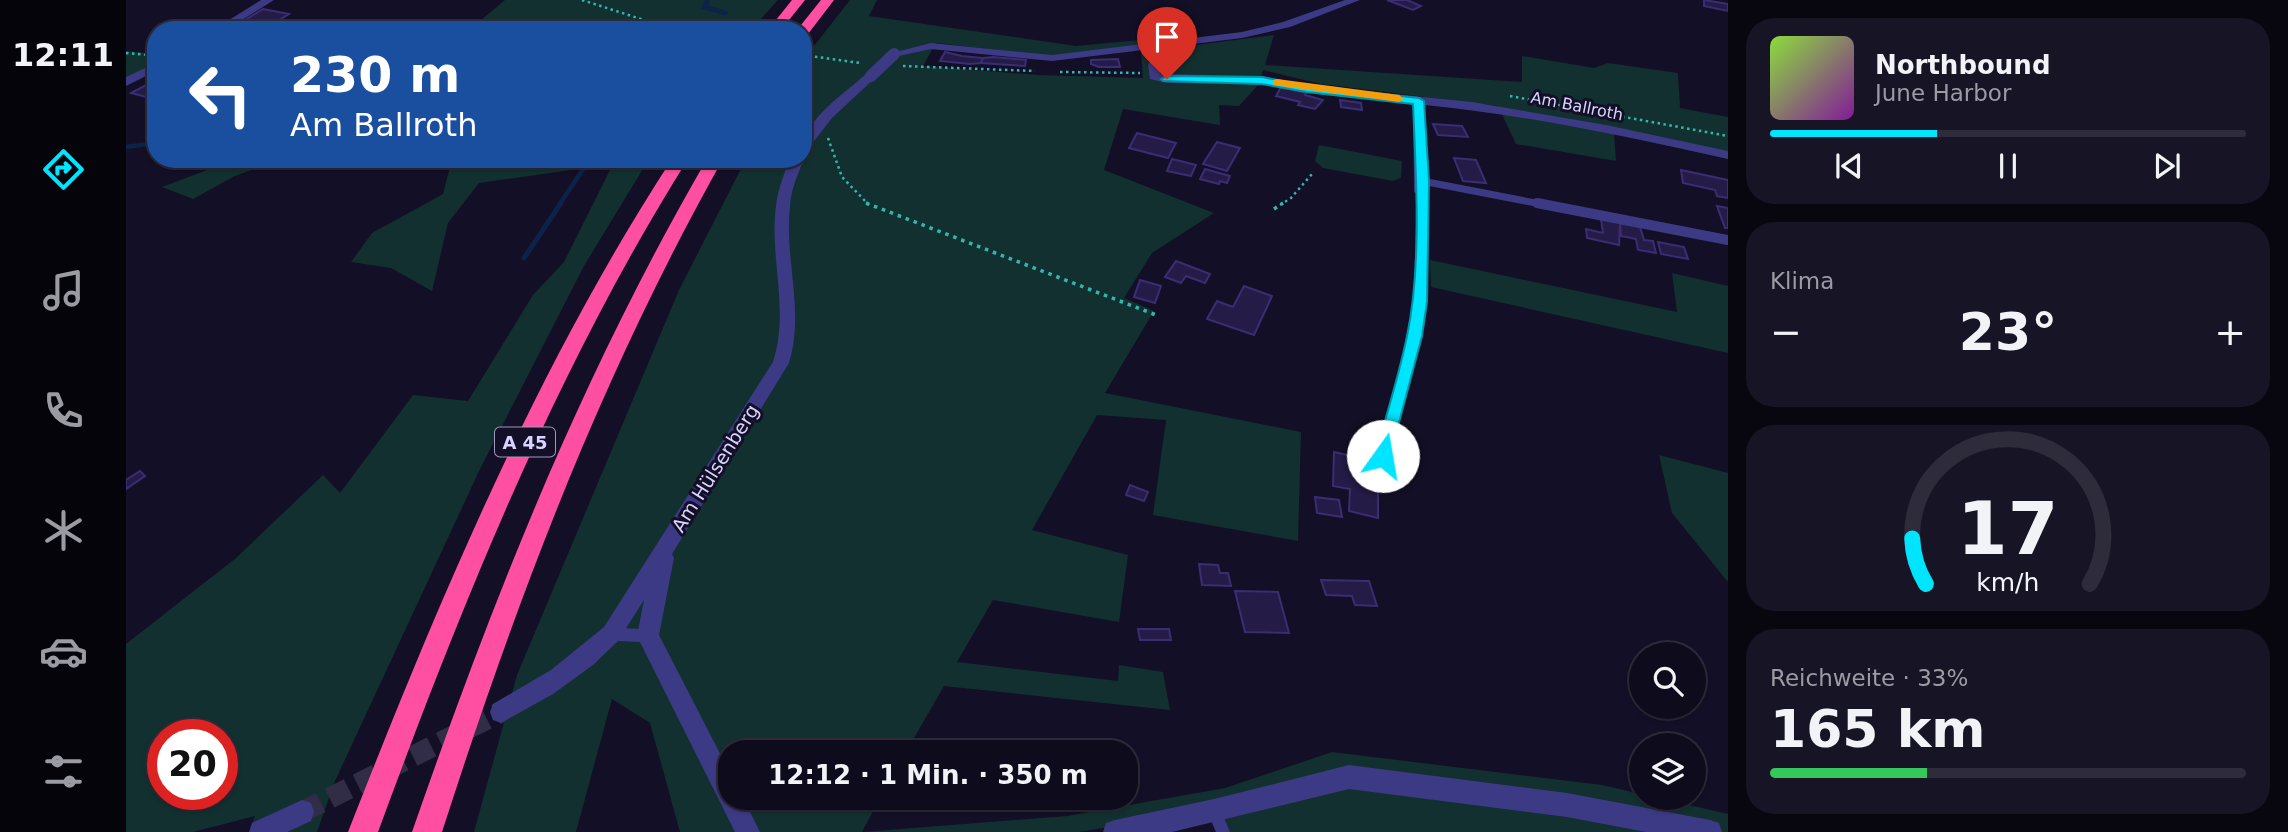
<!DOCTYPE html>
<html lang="de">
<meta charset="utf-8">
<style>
:root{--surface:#0e0b1c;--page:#171425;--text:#f1f3f6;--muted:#9b9ba3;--line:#2e2b3b;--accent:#00e5ff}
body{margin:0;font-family:"DejaVu Sans",sans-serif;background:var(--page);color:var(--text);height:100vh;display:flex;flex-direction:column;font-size:26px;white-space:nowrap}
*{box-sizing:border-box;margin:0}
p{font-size:23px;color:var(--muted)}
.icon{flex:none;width:38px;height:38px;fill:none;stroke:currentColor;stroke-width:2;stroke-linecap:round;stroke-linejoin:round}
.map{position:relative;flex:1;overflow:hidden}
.drawer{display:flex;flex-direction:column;gap:18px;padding:18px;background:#08060f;width:560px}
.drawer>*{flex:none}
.banner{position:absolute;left:21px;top:21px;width:665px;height:147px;border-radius:28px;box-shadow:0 2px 5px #0004,0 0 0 2px var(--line);background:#1a4fa0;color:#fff;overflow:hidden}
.controls{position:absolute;left:1503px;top:642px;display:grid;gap:14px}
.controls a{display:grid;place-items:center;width:77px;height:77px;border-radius:50%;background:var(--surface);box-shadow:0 2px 5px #0004,0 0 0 2px var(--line);font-size:35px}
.speed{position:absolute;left:21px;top:719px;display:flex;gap:14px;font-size:35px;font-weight:700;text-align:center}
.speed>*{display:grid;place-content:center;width:91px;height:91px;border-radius:50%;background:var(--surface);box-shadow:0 2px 5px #0004,0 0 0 2px var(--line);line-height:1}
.speed .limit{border:10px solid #d22;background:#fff;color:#111}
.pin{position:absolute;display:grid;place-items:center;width:60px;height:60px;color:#fff;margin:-72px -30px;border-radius:50% 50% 50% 0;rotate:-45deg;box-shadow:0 0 7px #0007}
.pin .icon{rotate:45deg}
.me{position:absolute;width:77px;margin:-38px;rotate:13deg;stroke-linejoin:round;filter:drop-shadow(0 0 5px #0008)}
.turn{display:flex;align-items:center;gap:24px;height:147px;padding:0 28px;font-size:32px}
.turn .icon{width:91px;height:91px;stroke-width:2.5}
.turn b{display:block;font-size:49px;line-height:60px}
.big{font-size:52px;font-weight:700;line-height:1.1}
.drawer .widget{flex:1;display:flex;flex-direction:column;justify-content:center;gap:10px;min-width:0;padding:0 24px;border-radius:28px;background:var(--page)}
.drawer .dial{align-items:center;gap:0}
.dial svg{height:182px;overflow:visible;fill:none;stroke:var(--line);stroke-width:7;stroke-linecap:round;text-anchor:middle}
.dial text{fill:var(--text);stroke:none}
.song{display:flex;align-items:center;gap:21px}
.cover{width:84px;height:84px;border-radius:10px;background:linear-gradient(135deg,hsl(90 70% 55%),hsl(290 70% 35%))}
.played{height:7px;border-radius:4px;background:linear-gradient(90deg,var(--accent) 35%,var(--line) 35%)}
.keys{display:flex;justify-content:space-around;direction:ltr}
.heat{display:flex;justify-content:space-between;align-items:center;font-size:38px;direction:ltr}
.charge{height:10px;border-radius:5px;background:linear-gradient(90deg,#34c759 33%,var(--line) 0)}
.trip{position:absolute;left:592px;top:740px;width:420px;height:70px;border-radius:28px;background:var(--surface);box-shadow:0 2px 5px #0004,0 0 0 2px var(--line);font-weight:700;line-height:70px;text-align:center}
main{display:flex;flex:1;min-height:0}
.menu{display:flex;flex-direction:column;width:126px;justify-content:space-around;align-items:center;background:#06040b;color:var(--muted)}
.menu .icon{width:49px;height:49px}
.menu .selected{color:var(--accent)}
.menu b{font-size:32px;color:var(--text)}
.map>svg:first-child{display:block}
.green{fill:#12302f;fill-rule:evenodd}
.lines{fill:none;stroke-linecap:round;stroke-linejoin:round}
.stream-far1{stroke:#0c2248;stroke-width:4.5}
.stream{stroke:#0c2248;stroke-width:5}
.building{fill:#241b47;stroke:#3b2d73;stroke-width:2}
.minor-tunnel{stroke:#312d47;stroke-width:21;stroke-dasharray:21 10;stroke-linecap:butt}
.path-far1{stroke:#2fb8b0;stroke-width:2.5;stroke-dasharray:2.5 3.5;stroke-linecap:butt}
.path{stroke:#2fb8b0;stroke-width:3.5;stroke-dasharray:3.5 5;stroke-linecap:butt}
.service-far2{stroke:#3d3a85;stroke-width:7}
.service-far1{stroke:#3d3a85;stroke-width:10}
.service{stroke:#3d3a85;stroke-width:13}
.minor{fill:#3d3a85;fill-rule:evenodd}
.motorway{fill:#ff4fa3;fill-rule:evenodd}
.minor-bridge{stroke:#3d3a85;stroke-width:12}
.route{fill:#00e5ff;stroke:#0095a6;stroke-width:2}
.slow{fill:#f59e0b}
.labels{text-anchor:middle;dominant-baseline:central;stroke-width:6;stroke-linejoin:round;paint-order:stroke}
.far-street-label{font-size:16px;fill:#d9d4ff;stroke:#130f26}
.shield{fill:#130f26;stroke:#9e99be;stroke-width:2}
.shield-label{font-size:18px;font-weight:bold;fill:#d9d4ff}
.street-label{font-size:19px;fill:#d9d4ff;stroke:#130f26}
</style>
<main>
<nav class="menu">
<b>12:11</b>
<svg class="icon selected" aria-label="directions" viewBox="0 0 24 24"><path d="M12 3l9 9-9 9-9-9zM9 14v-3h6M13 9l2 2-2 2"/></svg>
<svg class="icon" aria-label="music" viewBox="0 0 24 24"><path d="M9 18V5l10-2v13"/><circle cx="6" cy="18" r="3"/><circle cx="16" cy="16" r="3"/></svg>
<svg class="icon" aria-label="phone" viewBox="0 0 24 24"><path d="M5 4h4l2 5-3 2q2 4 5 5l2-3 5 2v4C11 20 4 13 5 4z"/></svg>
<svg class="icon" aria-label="climate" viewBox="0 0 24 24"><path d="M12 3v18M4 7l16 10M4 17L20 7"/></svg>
<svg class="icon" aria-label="car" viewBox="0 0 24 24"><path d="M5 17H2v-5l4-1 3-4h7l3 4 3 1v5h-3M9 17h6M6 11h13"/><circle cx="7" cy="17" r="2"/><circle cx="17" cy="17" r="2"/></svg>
<svg class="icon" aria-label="filters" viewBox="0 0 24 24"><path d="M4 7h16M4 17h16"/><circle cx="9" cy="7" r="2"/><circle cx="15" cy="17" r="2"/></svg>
</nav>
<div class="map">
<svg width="1602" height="832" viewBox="0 0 1602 832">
<rect width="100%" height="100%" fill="#130f26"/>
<!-- green -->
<g class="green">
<path d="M379 0H652L625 30H343Z"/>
<path d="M724 0H751L743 16 950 46 1025 39 1021 44 925 56 810 43 797 66 912 75 1017 78 1015 52 1148 35 1139 65 1396 82V56L1468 68 1482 63 1552 73 1554 108 1602 117V159L1488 134 1490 161 1390 144 1372 106 1195 84 1137 70 1133 84 1113 106 1093 105 1094 125 997 109 978 170 1088 213 1026 253 998 298 1028 311 979 393 1175 432 1172 541 1027 515 1040 420 971 415 906 530 1002 555 993 622 867 600 831 662 992 681 993 665 1037 672 1044 710 818 686 780 752H604V798H754L736 832 941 816 1099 788 1206 752 1476 785 1515 794 1516 798H1533L1602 814V832H1097L1088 811 952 832H554L524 723 486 699 450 832H348L391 675 553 290 620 159H677V60Z"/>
<path d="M0 51 30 54V64L0 79Z"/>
<path d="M1193 145 1276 161 1275 178 1267 181 1197 168 1189 161Z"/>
<path d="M110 159H155L109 176 67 199 36 187Z"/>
<path d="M326 159H523L458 266 354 469 209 781 191 832H123L129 816 67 832H0V644L110 558 197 475 214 493 287 395 342 401 407 295 438 262 487 164 353 183 322 223 306 291 265 268 225 262 246 233 317 194ZM37 735H96V794H37Z"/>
<path d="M1304 260 1551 312 1546 273 1602 286V353L1305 287Z"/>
<path d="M1533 455 1602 473V582L1546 513Z"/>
</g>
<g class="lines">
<!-- stream-far1 -->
<g class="stream-far1">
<path d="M582 0 578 7 600 13"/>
<path d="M0 147 30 143"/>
<path d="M433 205 464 159"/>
</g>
<!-- stream -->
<path class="stream" d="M398 258 435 203"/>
</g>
<!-- building -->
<g class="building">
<path d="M1261 0H1281L1295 6 1287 10Z"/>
<path d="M1578 0 1602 4V11L1578 6Z"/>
<path d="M137 9 163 14 145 25 119 20Z"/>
<path d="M819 52 836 56 857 58 855 63 844 64 814 61Z"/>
<path d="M867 57 900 60 899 66 855 63 857 58Z"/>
<path d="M992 59 994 67H973L965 64V60Z"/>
<path d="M20 85 30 88V94L20 97 5 93Z"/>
<path d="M1155 87 1180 93 1179 95 1197 100 1189 109 1172 105 1174 102 1150 96Z"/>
<path d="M1214 100 1235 103 1236 110 1215 107Z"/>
<path d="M1307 124 1336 126 1342 137 1312 135Z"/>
<path d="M1011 133 1050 143 1042 158 1003 148Z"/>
<path d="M1091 142 1114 148 1101 171 1077 164Z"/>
<path d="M1328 158 1350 160 1360 183 1337 181Z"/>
<path d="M1046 159 1070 165 1065 176 1041 171Z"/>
<path d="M1079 169 1104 176 1101 183 1094 181 1093 184 1074 179Z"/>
<path d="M1555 170 1602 180V198L1591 196 1589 190 1557 183Z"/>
<path d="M1591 206 1602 208V228H1599Z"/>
<path d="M1475 219 1494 223 1493 245 1461 238 1460 229 1477 233Z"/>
<path d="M1494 223 1514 227 1518 240 1527 241 1530 253 1512 250 1510 239 1495 236Z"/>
<path d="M1532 242 1558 247 1562 259 1535 254Z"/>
<path d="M1050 261 1084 274 1079 283 1060 276 1055 283 1039 277Z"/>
<path d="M1014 280 1035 286 1029 303 1008 297Z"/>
<path d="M1118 286 1146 296 1128 335 1081 319 1091 301 1107 307Z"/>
<path d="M1208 452 1252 462V518L1223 511 1224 489 1207 486Z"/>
<path d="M14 471 19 476 0 489V480Z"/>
<path d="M1004 485 1022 492 1018 501 1000 495Z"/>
<path d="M1189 497 1213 500 1216 517 1191 513Z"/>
<path d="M1073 564 1092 565 1094 573H1102L1105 586 1076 585Z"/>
<path d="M1195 580 1243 581 1251 606 1229 605 1226 596 1200 595Z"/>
<path d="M1109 591 1152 592 1163 633 1119 632Z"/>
<path d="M1012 629H1043L1045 640H1014Z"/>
</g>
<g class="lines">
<!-- minor-tunnel -->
<path class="minor-tunnel" d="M176 812 375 712"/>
<!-- path-far1 -->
<g class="path-far1">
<path d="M456 0 549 30"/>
<path d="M0 53 22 55"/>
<path d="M677 55 734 63"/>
<path d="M777 66 909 71"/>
<path d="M934 72 1014 73"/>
<path d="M1384 96 1602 136"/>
<path d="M702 138 716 177 743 205"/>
<path d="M1154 205 1165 198 1186 174"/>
</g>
<!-- path -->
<g class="path">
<path d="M740 203 1030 315"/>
<path d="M1148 209 1157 203"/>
</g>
<!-- service-far2 -->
<g class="service-far2">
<path d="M1296 181 1420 205"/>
<path d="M1295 205V192"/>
</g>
<!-- service-far1 -->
<g class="service-far1">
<path d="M1411 203 1602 240"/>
<path d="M1257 456 1289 336 1293 302 1295 203"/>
</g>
<!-- service -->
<g class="service">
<path d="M485 634 522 636"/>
<path d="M1088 811 1097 832"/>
</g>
<!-- minor -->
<g class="minor">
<path d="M135 0H148L100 30H87Z"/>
<path d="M1219 0H1234L1164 27 1116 38 1059 45 1034 65V74L1136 76 1181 85 1346 102 1480 125 1602 151V159C1502 137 1401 115 1299 105L1302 192 1295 196 1288 192 1287 104 1181 93 1136 84 1041 83 1024 79 1022 64 1042 47 926 61 805 49 768 57 762 54 805 43 926 55 1116 32 1157 22Z"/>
<path d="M30 63V71L0 86V77Z"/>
<path d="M741 73 751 76 706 118 682 149 677 150C677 119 720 93 741 73Z"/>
<path d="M677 158 678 159C672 174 665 189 664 206 658 260 679 310 663 363L546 554 548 558 533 635 604 773V798H617L634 832H609L511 636 518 600 492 641 467 665 427 694 375 723 367 720 364 712 367 704 425 670 478 627 647 362C664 309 643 259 650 206 652 189 658 174 664 159Z"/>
<path d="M1223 765 1441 793 1584 820 1593 823 1596 832H1520L1441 817 1223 789 1046 832H977L980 823 989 820 1088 799Z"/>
<path d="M176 800 185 803 188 812 185 821 161 832H123L126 823Z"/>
</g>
<!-- motorway -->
<g class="motorway">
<path d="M666 0H679L655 30H642Z"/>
<path d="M695 0H708L682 34 677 35V30H671Z"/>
<path d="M546 159H562C430 369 337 601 252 832H222C313 600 410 368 546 159Z"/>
<path d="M581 159H597C475 376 392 596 316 832H286C368 596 455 376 581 159Z"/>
</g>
<!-- minor-bridge -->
<path class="minor-bridge" d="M745 76 768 54"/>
</g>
<!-- route -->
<path class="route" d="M1041 76 1136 77 1181 86 1293 98 1298 101 1303 181 1301 302 1296 336 1263 460H1251L1249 456C1260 416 1273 376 1281 336 1296 265 1290 176 1287 104L1181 92 1136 84 1037 81 1035 79Z"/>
<!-- slow -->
<path class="slow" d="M1151 79 1273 95 1278 99 1273 102 1147 85V80Z"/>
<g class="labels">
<!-- far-street labels -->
<g class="far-street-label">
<text transform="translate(1451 106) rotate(11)">Am Ballroth</text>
</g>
<!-- shield labels -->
<rect class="shield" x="369" y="427.5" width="60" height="29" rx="5"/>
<g class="shield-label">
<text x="399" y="442">A 45</text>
</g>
<!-- street labels -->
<g class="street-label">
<text transform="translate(589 468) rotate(-58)">Am Hülsenberg</text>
</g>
</g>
</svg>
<div class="controls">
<a><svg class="icon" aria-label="search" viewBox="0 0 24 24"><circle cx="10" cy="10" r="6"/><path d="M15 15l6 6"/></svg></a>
<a><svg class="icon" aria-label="layers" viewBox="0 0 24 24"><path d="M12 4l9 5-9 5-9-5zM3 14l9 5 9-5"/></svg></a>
</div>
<div class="speed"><div class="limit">20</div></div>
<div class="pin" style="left:1041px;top:79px;background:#d93025"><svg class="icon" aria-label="arrive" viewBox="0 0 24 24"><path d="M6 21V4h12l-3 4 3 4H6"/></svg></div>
<svg class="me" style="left:1257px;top:456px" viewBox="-20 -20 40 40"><circle r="19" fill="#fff"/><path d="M0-13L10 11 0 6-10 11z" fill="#00e5ff"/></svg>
<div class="trip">12:12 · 1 Min. · 350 m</div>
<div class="banner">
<div class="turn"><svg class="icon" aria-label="left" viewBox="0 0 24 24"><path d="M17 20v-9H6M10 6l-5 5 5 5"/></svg><div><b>230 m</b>Am Ballroth</div></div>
</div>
</div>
<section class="drawer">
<div class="widget">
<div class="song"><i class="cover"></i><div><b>Northbound</b><p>June Harbor</p></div></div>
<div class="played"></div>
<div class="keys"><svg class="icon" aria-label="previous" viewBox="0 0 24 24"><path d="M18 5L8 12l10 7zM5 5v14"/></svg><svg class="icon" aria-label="pause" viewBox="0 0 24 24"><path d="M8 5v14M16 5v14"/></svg><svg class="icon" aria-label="next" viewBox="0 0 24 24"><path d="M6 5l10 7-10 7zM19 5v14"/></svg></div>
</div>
<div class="widget"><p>Klima</p>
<div class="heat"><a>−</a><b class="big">23°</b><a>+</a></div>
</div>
<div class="widget dial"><svg viewBox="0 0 100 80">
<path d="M14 69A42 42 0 1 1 86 69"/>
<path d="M14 69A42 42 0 0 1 8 49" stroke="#00e5ff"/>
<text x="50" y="56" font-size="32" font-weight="700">17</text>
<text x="50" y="72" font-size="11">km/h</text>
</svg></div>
<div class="widget"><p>Reichweite · 33%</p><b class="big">165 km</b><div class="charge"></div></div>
</section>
</main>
